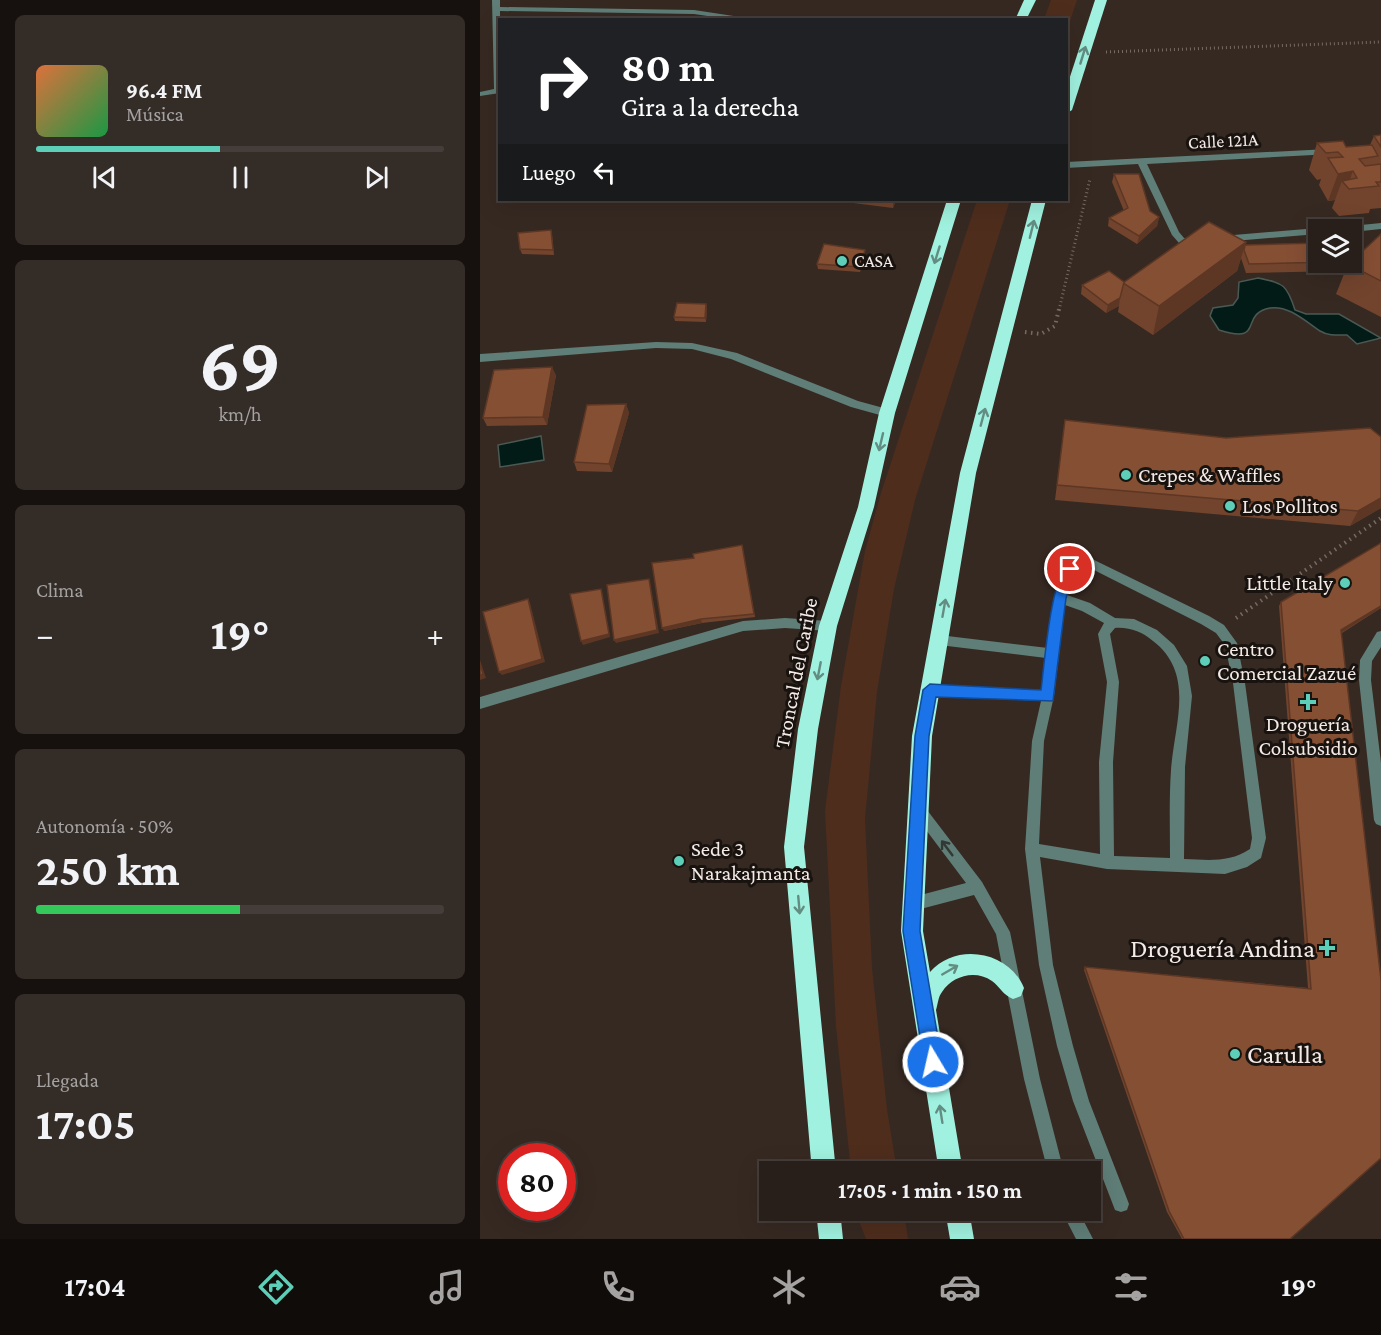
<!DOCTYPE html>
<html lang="es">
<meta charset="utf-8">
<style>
:root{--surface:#281f1a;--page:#342c27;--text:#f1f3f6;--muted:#a5a2a2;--line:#443d39;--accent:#5dceb8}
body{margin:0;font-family:"Crimson Pro",serif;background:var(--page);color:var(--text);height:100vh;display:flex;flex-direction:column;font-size:22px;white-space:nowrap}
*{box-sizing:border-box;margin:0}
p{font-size:20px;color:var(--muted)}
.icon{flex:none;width:33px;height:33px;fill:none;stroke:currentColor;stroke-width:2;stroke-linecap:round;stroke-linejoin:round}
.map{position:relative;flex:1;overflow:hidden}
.sheet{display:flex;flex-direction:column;gap:15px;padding:15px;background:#16110e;width:480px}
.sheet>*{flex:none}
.top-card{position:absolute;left:18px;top:18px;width:570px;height:183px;border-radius:0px;box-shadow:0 6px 24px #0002,0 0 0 2px var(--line);background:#202124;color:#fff;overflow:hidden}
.controls{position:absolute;left:828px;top:219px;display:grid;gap:12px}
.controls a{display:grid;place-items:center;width:54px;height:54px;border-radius:0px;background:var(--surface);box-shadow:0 6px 24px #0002,0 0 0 2px var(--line);font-size:30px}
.speed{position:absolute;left:18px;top:1143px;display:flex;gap:12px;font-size:30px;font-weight:700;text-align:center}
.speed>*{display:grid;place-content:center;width:78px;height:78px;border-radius:50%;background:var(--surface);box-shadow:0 6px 24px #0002,0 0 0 2px var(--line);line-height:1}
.speed .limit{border:9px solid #d22;background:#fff;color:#111}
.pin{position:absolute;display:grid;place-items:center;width:51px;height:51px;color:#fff;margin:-26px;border:3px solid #fff;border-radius:50%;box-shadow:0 2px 6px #0007}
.me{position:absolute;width:66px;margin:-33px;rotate:351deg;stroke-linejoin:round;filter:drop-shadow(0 0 4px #0008)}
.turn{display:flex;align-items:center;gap:21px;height:126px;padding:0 24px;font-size:27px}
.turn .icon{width:78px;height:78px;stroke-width:2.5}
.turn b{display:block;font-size:42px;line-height:51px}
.then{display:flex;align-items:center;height:57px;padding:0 24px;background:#0003;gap:12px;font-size:22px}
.big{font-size:45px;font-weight:700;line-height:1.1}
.sheet .card{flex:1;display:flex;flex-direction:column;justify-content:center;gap:9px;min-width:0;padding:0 21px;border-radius:9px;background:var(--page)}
.sheet .dial{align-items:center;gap:0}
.dial b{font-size:78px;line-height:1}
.song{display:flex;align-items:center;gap:18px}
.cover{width:72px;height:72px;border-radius:9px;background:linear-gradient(135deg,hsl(20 70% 55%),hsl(140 70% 35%))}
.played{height:6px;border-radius:3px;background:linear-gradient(90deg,var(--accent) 45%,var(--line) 45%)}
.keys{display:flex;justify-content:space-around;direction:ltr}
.heat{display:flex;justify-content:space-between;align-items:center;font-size:33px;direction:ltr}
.charge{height:9px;border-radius:4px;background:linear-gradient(90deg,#34c759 50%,var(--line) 0)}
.trip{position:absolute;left:279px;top:1161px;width:342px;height:60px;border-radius:0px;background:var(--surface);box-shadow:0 6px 24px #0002,0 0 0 2px var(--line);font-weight:700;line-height:60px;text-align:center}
.tabs{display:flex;height:96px;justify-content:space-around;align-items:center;background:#100c0a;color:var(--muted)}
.tabs .icon{width:42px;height:42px}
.tabs .on{color:var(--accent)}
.tabs b{font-size:27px;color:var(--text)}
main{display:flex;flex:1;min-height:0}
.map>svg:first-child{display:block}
.green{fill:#4e2d1d}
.water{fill:#021b16;stroke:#4b5954;stroke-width:1.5}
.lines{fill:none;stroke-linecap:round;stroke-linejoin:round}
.path-far1{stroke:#766a64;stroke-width:3;stroke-dasharray:1 3;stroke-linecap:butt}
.path{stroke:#766a64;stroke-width:4;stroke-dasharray:1.5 4.5;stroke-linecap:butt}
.lane{fill:#5f7e77;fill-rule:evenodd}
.street{fill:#5f7e77;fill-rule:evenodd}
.highway{fill:#a0f1df;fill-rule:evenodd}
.wall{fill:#72442d}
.shaded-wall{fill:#5d3724}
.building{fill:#854f34;stroke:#5d3724;stroke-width:1.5}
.oneway{stroke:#638d82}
.oneway2{stroke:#323834}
.route{fill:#1a73e8;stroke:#114b97;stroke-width:1.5}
.poi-dot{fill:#5dceb8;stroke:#191310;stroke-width:2}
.labels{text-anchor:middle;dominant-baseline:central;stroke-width:6;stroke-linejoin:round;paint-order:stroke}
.far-street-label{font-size:18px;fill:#f4eae6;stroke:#191310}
.far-poi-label{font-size:18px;fill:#f4eae6;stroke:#191310;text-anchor:start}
.poi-label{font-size:21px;fill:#f4eae6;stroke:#191310;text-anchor:start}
.street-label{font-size:21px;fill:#f4eae6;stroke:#191310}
.near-poi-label{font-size:26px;fill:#f4eae6;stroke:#191310;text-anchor:end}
</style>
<main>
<section class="sheet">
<div class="card">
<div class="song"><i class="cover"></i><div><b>96.4 FM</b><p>Música</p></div></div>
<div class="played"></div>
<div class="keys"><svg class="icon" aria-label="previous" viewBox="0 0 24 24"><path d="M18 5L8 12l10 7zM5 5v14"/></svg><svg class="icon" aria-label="pause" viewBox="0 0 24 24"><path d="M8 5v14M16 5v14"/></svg><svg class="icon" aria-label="next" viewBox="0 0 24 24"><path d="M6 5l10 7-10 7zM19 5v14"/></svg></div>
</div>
<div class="card dial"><b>69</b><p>km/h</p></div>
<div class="card"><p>Clima</p>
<div class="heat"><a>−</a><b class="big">19°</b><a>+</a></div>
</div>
<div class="card"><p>Autonomía · 50%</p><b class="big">250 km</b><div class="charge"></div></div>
<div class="card"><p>Llegada</p><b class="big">17:05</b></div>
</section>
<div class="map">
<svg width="901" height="1239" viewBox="0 0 901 1239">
<rect width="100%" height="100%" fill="#362922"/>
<!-- green -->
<g class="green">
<path d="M571 0H597L587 30 586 20 564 19Z"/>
<path d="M497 200H530L435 500 414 589 397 692 385 819 392 968 407 1109 417 1171H371L356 1026 345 811 361 686 385 551 401 493Z"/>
<path d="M375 1211H424L428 1239H386Z"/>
</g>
<!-- water -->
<g class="water">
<path d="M778 278C804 283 807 285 815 310L826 314H859L901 338 877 344 867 335C858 335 848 336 840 331 826 322 809 305 790 308 758 314 786 345 739 330L730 316 733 308 753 305 758 298 759 282Z"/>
<path d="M61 436 64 460 20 467 18 445Z"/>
</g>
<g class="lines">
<!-- path-far1 -->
<g class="path-far1">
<path d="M626 52 901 42"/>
<path d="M579 310 610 179"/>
</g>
<!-- path -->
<g class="path">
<path d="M545 332 561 334 575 326 579 309"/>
<path d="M756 618 901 518"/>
</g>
<!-- lane -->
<path class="lane" d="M608 557 729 616 744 625 757 643 765 683 786 838 781 858 767 867 745 874 627 869 560 857 573 965 593 1046 609 1101 649 1204 647 1210 641 1212 635 1210 593 1101 577 1046 559 965 545 849 552 741 561 701 450 695 446 694 444 690 446 686 450 685 562 690 566 658 459 645 455 644 453 640 455 636 459 635 568 648 574 598 584 569 586 566ZM608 567 721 624 736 633 745 645 753 683 772 838 770 849C749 863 728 860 704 859L705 767 712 696 707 666 694 645 677 630 654 619 635 618 610 603 587 595 595 572ZM585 605 602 611 624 623 618 634 627 682 619 762 620 854 559 844 564 741 574 696ZM635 628C650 627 662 632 673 641 716 674 694 725 691 770 689 799 690 829 690 858L634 856 633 762 639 682 630 634Z"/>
<!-- street -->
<g class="street">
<path d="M12 0H20V7L214 10 280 20H255L214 14 20 11V93L0 96V92L14 89Z"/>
<path d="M849 149 852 150V154L667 164 699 232 704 238 722 239V243L719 244 699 243 692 235 658 164 586 168V162Z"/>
<path d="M901 223V229L872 232V230H857L861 227Z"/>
<path d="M838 228 842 230H838V234L742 242 737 239 742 236Z"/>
<path d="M176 342 212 343 257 353 378 401 411 410 412 413 407 417 371 407 251 359 212 349 176 348 0 362V354Z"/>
<path d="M305 618 348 621 352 622 354 626 352 630 348 631 305 628 263 631 0 709V697L263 621Z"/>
<path d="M901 631V647L892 661 891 680 901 763V826L896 824 894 820 879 680 880 660 897 632Z"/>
<path d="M439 804 444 806 502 882 530 932 560 1079 584 1172H568L544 1079 516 934 494 895 433 911 428 909 426 904 428 899 433 897 486 883 434 814 432 810 434 806Z"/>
<path d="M581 1210H598L613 1239H596Z"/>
</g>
<!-- highway -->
<g class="highway">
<path d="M544 0H556L546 20H535Z"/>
<path d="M615 0H627L592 110 586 114V89Z"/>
<path d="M467 200H481L415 413 394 507 357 626 338 729 324 847 356 1172H332L304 847 318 729 339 626 378 507 399 413Z"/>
<path d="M552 200H566L496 473 452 736 443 931 450 972C476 942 529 951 544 988L541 996 533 999C523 995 520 987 512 981 495 969 472 976 462 992 458 997 458 1004 456 1010L483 1172H459L421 931 432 736 480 473Z"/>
<path d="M336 1210H360L363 1239H339Z"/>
<path d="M465 1210H489L494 1239H470Z"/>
</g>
</g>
<!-- wall -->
<g class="wall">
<path d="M901 135V208L890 209 889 213 859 216 852 208 855 200 848 201 839 185 841 179 837 180 829 170 837 143 866 147 890 145 894 136Z"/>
<path d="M634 174 670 211 679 217 677 226 657 244 628 226 629 218 644 211 632 182Z"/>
<path d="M365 200H416L413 208 365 202Z"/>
<path d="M71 230 72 235 74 255 42 254 40 249Z"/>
<path d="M901 234V317L856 294 868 264Z"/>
<path d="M766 242 765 245 862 262 859 271 766 273 761 258 757 271 673 335 638 312 639 306 626 313 601 294 602 285 644 282Z"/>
<path d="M385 250V254L380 272 338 269 337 264Z"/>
<path d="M226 304 227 308 226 322 195 321 194 317Z"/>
<path d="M76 375 67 425 7 426 3 418Z"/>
<path d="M146 404 149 413 132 472 97 471 94 462Z"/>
<path d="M585 420 901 508 870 526 575 500Z"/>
<path d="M901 543V608L862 633 810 1239H702L687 1212 604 970 605 967 828 988 799 606 801 602Z"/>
<path d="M262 545 275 617 222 623 184 631 214 558Z"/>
</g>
<!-- shaded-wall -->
<g class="shaded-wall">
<path d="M873 171 867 187 862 181 855 200 848 201 858 174Z"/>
<path d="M413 200H416L413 208Z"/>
<path d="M679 217 677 226 657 244 659 236Z"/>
<path d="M766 242 757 271 673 335 679 306Z"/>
<path d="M385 250V254L380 272V267Z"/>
<path d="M640 298 639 306 626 313 628 305Z"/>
<path d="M226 304 227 308 226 322 225 318Z"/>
<path d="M72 367 76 375 67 425 63 417Z"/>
<path d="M146 404 149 413 132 472 129 464Z"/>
<path d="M901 498V508L870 526 878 511Z"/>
<path d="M169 579 170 583 179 633 136 643 134 640Z"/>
<path d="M121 589 122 593 130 637 103 645 101 641Z"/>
<path d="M48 599 50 603 65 662 22 675 19 672Z"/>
<path d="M901 606V608L859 634 861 630Z"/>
<path d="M221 619 222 623 184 631 182 628Z"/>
<path d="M0 660 6 678 0 680Z"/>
</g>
<!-- building -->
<g class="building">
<path d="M901 135V147L894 136Z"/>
<path d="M863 141 866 147 892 145 898 156 879 159 885 166 901 164V182H896L899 186 869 189 862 181 877 178 873 171 858 174 848 158 863 157 858 152 846 153 837 143Z"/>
<path d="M634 174H659L670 211 679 217 659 236 629 218 648 208Z"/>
<path d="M729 222 766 242 679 306 643 283Z"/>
<path d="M71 230 73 250 40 249 38 233Z"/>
<path d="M901 234V281L868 264 870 262H872V261Z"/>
<path d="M838 243V262H850L769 264 764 250 765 245Z"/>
<path d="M344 244 385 250 380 267 337 264Z"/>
<path d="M629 271 644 282 640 298 628 305 602 285Z"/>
<path d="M197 303 226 304 225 318 194 317Z"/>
<path d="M72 367 63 417 3 418 14 370Z"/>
<path d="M146 404 129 464 94 462 107 405Z"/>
<path d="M585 420 746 438 890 428 901 437V498L878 511 577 485Z"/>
<path d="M901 543V606L861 630 901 980V1158L810 1239H704L689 1211 605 967 831 989 801 602Z"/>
<path d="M262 545 274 614 221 619 182 628 172 563 214 558 213 554Z"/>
<path d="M169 579 177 630 134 640 127 585Z"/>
<path d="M121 589 129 634 101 641 90 594Z"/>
<path d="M48 599 62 659 19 672 3 612Z"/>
<path d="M0 664 3 674 0 675Z"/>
</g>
<!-- one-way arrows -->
<defs><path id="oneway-shaft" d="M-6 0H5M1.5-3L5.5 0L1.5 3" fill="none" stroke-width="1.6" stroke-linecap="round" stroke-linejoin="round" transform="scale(1.5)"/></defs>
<g class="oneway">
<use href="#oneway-shaft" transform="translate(603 55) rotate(-73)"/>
<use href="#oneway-shaft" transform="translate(552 229) rotate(-76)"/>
<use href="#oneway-shaft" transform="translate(457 255) rotate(107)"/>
<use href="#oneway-shaft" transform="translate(503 417) rotate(-75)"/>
<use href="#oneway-shaft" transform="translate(401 442) rotate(103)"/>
<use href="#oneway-shaft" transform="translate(464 608) rotate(-80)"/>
<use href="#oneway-shaft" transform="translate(339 671) rotate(101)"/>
<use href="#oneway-shaft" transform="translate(319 905) rotate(85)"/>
<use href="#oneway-shaft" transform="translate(470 970) rotate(-30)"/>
<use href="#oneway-shaft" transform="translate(461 1114) rotate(-99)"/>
</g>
<use class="oneway2" href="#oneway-shaft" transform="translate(467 848) rotate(-127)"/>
<!-- route -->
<path class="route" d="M590 564 596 569 586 598 573 701 456 697 449 736 440 931 462 1062 459 1068 453 1071 447 1068 444 1062 423 931 435 736 443 690 450 684 561 690C564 669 571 570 590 564Z"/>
<!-- markers -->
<g class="poi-dot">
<circle cx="362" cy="261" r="6"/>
<circle cx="646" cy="475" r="6"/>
<circle cx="750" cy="506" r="6"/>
<circle cx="865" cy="583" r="6"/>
<circle cx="725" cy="661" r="6"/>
<path d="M825 693h6v6h6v6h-6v6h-6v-6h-6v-6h6z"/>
<circle cx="199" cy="861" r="6"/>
<path d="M844 939h6v6h6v6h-6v6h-6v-6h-6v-6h6z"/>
<circle cx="755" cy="1054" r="6"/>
</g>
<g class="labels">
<!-- far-street labels -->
<g class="far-street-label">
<text transform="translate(743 141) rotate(-3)">Calle 121A</text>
</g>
<!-- far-poi labels -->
<g class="far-poi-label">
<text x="374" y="261">CASA</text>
</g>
<!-- poi labels -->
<g class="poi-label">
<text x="658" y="475">Crepes &amp; Waffles</text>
<text x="762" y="506">Los Pollitos</text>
<text x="853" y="583" text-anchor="end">Little Italy</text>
<text x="737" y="649">Centro<tspan x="737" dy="24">Comercial Zazué</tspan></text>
<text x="828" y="724" text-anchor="middle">Droguería<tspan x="828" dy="24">Colsubsidio</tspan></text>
<text x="211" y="849">Sede 3<tspan x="211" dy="24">Narakajmanta</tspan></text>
</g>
<!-- street labels -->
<g class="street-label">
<text transform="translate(316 673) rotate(-79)">Troncal del Caribe</text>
</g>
<!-- near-poi labels -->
<g class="near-poi-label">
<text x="835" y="948">Droguería Andina</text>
<text x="767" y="1054" text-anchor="start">Carulla</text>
</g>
</g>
</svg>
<div class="controls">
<a><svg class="icon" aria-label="layers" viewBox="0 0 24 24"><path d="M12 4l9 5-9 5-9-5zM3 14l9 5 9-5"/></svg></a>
</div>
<div class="speed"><div class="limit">80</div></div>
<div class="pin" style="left:590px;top:569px;background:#d93025"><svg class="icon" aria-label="arrive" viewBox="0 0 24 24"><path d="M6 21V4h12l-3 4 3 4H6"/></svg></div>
<svg class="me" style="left:453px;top:1062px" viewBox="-20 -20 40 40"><circle r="17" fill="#1a73e8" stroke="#fff" stroke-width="3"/><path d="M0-11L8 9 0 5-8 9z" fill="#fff"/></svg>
<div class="trip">17:05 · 1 min · 150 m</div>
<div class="top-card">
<div class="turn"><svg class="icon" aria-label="right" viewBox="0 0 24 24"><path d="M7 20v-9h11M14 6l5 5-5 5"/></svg><div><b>80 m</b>Gira a la derecha</div></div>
<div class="then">Luego<svg class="icon" aria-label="left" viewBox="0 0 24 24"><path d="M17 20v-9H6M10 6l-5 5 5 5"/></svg></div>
</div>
</div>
</main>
<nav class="tabs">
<b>17:04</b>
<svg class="icon on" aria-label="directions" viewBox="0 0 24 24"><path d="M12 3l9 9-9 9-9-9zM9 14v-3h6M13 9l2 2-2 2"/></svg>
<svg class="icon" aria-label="music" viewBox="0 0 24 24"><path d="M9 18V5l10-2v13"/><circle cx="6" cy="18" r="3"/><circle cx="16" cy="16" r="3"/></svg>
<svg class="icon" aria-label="phone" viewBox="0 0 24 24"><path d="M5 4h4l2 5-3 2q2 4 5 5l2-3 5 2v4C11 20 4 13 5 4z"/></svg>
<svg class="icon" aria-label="climate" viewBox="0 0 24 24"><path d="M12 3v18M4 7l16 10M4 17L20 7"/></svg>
<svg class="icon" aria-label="car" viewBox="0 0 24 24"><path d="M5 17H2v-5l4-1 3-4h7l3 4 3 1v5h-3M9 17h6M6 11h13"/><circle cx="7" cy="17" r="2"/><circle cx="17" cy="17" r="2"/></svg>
<svg class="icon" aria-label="filters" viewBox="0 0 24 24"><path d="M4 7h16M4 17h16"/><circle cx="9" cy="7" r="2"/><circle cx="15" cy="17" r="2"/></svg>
<b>19°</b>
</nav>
